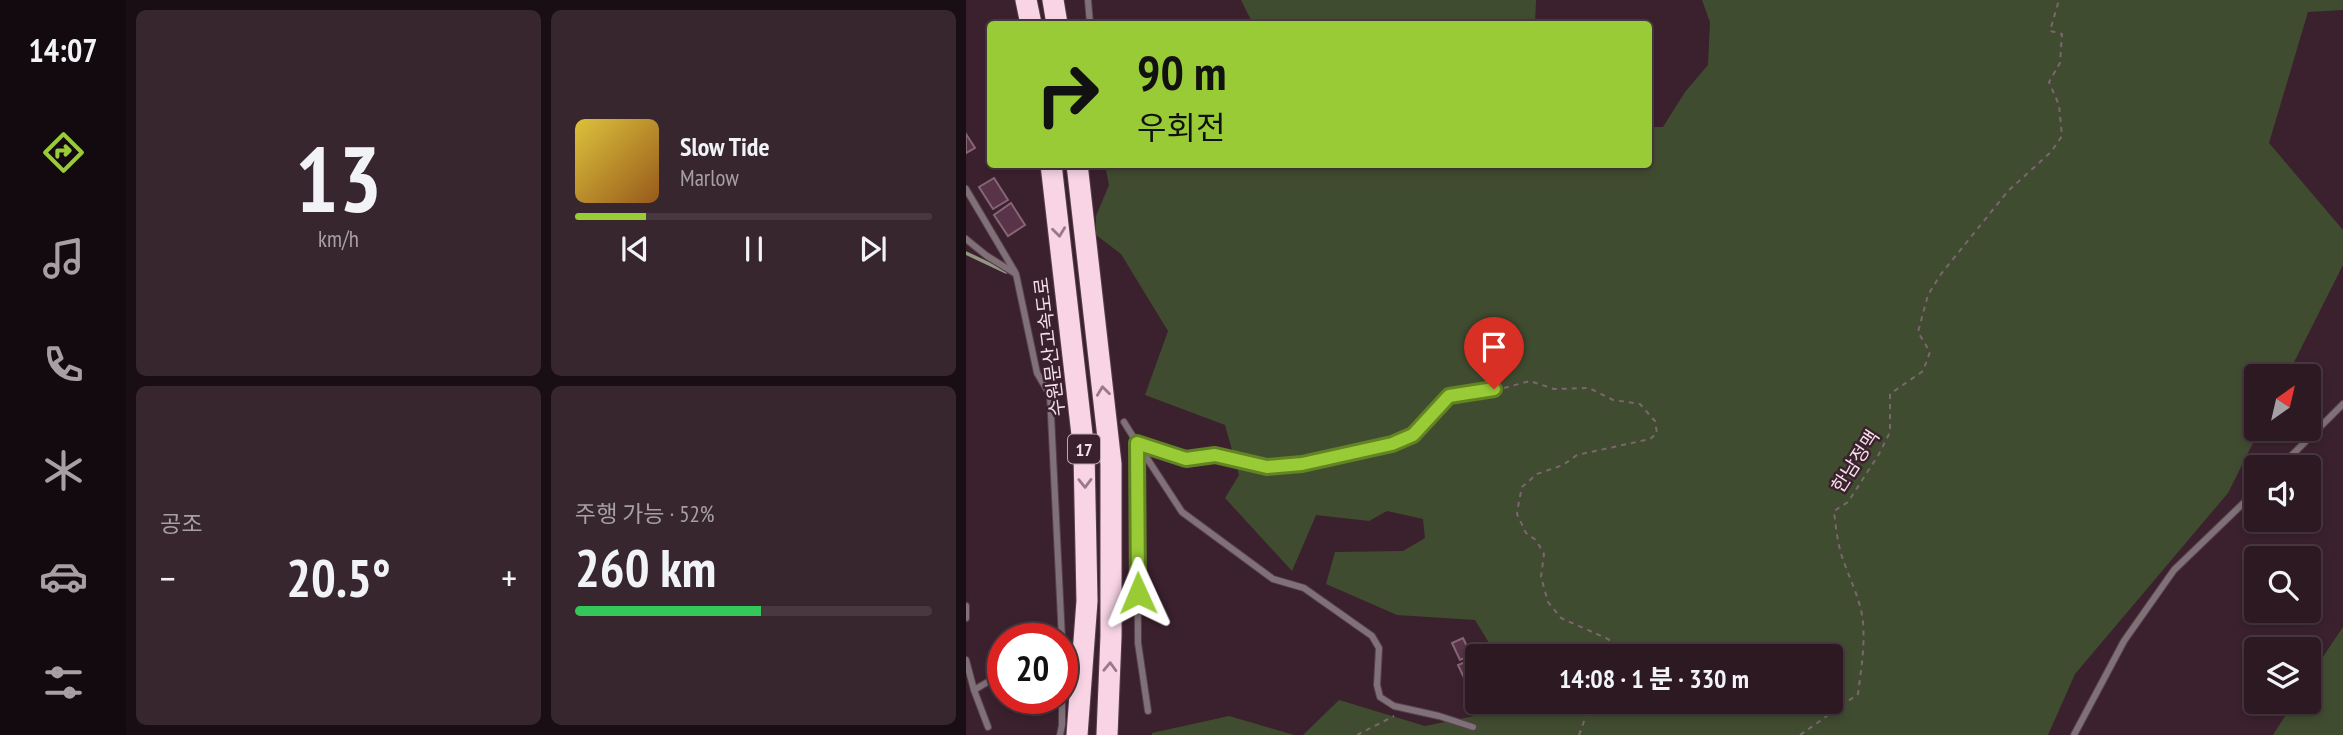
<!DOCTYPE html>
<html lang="ko">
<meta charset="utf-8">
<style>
:root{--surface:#2c1922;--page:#38262f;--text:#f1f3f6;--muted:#a6a0a5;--line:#483840;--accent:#98cb36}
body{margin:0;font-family:"PT Sans Narrow","Noto Sans KR",sans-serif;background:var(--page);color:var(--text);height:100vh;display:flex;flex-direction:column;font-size:26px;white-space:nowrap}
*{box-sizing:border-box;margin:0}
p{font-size:23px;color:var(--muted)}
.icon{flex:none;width:38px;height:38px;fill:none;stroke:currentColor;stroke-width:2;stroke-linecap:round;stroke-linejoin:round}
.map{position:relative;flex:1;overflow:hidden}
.sheet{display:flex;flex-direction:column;gap:10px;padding:10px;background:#180e13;width:840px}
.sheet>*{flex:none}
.hud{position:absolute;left:21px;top:21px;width:665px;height:147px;border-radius:7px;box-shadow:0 4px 10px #0003,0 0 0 2px var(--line);background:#98cb36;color:#111;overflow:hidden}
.needle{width:46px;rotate:34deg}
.tools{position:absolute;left:1278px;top:364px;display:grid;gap:14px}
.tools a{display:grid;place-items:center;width:77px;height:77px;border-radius:7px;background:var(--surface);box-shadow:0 4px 10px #0003,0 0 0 2px var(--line);font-size:35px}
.speed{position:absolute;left:21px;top:623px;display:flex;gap:14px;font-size:35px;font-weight:700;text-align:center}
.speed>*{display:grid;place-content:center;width:91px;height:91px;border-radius:50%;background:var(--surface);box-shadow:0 4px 10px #0003,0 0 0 2px var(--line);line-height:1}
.speed .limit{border:10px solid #d22;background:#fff;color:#111}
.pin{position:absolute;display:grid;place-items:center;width:60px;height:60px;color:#fff;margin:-72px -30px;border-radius:50% 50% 50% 0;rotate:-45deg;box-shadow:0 0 7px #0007}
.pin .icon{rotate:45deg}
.me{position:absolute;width:77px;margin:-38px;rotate:359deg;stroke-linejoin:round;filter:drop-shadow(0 0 5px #0008)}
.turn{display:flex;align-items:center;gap:24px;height:147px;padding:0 35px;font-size:32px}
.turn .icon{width:91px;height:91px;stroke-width:2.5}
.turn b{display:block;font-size:49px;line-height:60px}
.big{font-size:52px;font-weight:700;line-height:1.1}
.sheet .tile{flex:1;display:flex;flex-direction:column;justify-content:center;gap:10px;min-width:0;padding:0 24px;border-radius:10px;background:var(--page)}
.sheet .dial{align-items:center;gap:0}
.dial b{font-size:91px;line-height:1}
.song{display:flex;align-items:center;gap:21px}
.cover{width:84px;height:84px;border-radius:10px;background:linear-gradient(135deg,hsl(50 70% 55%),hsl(30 70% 35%))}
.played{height:7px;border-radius:4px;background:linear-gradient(90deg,var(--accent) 20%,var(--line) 20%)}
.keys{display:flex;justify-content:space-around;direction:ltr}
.heat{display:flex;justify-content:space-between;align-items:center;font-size:38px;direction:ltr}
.charge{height:10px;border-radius:5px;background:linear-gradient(90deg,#34c759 52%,var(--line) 0)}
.sheet .tiles{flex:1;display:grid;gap:10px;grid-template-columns:repeat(2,1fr)}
.trip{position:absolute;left:499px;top:644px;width:378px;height:70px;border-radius:7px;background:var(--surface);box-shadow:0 4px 10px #0003,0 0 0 2px var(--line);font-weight:700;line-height:70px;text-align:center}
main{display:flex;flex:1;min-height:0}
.tabs{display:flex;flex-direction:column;width:126px;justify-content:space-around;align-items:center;background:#120a0e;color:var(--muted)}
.tabs .icon{width:49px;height:49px}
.tabs .selected{color:var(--accent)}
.tabs b{font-size:32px;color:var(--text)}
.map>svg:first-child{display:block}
.green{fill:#404c30}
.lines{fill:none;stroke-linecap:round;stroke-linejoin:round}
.stream{stroke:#92987f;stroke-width:3.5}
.building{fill:#593347;stroke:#866676;stroke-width:2}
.lane-casing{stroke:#58404c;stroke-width:8}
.highway-casing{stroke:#58404c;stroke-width:23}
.path{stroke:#7c6570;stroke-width:2;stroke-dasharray:5 5;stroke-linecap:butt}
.lane{stroke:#807178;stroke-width:6}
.highway{stroke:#f8d4e5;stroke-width:21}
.oneway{stroke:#9a7a8a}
.route-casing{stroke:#638423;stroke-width:18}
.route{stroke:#98cb36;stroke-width:12}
.labels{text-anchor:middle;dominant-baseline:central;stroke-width:5;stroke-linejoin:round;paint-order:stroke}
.shield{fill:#3b212e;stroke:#bca7b1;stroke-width:2}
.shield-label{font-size:18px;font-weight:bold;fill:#f3e1e9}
.street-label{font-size:19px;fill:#f3e1e9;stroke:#3b212e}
</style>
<main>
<nav class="tabs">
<b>14:07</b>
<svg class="icon selected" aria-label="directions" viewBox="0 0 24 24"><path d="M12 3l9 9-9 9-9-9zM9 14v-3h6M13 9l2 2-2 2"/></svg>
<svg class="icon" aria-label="music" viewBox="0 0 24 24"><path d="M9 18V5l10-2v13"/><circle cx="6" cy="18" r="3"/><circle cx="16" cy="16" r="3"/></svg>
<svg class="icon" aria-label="phone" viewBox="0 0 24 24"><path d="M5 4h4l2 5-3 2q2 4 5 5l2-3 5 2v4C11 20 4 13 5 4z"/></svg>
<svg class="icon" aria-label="climate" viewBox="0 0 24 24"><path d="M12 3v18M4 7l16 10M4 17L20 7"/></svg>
<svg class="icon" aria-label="car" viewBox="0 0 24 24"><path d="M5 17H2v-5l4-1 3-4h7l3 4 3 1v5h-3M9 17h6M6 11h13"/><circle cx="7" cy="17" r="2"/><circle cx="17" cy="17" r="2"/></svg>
<svg class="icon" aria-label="filters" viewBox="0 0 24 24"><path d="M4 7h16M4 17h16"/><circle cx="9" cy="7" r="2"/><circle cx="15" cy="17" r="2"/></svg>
</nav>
<section class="sheet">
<div class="tiles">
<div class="tile dial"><b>13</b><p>km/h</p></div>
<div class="tile">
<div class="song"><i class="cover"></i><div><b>Slow Tide</b><p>Marlow</p></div></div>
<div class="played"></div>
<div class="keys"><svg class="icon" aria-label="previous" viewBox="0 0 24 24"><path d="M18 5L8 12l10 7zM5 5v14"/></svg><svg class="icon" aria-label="pause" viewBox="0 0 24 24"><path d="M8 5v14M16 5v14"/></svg><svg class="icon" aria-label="next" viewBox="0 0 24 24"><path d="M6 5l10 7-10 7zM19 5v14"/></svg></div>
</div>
<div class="tile"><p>공조</p>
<div class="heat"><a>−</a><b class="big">20.5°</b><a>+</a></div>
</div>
<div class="tile"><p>주행 가능 · 52%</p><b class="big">260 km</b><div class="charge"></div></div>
</div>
</section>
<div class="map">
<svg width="1377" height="735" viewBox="0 0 1377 735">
<rect width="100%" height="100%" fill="#3b212e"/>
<!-- green -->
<g class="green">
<path d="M275 0H570L569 24H287Z"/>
<path d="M736 0H1377V10L1342 12 1303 143 1377 230V265L1321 376H1290V429H1294L1262 493 1109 674 1082 735H337L373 700 459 726 524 713 534 702H864V656H531L509 620 431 615 360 584 369 552 437 551 459 538 457 519 421 511 403 521 350 515 326 571 259 498 273 475 259 425 179 395 202 331 155 254 130 235V216L143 185 139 165 682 164 683 127H697L719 92 742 65 744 22Z"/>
<path d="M1377 627V735H1307L1328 702H1342V679Z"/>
<path d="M263 716 328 735H186V733Z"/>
</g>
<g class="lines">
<!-- stream -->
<path class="stream" d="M0 253 40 272"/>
</g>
<!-- building -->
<g class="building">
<path d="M0 134 9 148 0 153Z"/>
<path d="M28 178 42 200 27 209 13 187Z"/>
<path d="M45 203 59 225 42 236 28 215Z"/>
<path d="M497 638 505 655 494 660 486 643Z"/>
<path d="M504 660 511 677 500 682 492 665Z"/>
</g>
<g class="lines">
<defs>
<g id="lane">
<path d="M122 0 124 24"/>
<path d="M0 189 49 272"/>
<path d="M0 239 21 256 50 274 71 373 84 395 96 639"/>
<path d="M158 422 171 443 172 643 182 711"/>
<path d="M171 443 216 512 307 579 338 588 406 636 413 648 411 685 414 697 428 706 473 716 507 727"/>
<path d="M171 444 220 459 249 455 301 467 336 464 426 445 447 435 483 396 528 389"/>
<path d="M1314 467 1377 404"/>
<path d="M0 606V618"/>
<path d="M0 660 8 690 22 727"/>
<path d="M8 690 37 673"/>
<path d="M94 735 96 725V643"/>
<path d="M1108 735 1158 641 1208 570 1290 491"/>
</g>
<g id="highway">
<path d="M60 0 65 24"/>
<path d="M87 0 91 24"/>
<path d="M85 164 118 452 121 601 111 735"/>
<path d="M111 164 145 464V636L141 735"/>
</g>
</defs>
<!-- lane casing -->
<use href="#lane" class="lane-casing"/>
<!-- highway casing -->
<use href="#highway" class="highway-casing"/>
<!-- path -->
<g class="path">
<path d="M538 388 564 381 588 389 623 388 647 400 674 404 689 421 691 433 684 439 611 455 597 465 571 474 556 487 553 501 551 514 560 533 570 540 578 554 575 577 582 602 595 618 642 639 654 649 652 656"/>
<path d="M391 735 428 716"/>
<path d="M613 735 625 702"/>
<path d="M834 735 892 694C895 670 899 647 897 622 895 602 886 584 879 565 872 548 870 529 868 511L882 502 913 454 924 432V394L957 371 964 352 952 332 962 295 975 274 1042 191 1085 152 1096 136 1093 105 1083 82 1094 63 1096 34 1084 31 1093 0"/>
</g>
<!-- lane -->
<use href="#lane" class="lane"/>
<!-- highway -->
<use href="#highway" class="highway"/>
</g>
<!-- one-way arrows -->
<defs><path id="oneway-chevron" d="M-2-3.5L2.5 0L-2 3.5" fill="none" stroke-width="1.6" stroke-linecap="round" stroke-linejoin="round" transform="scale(1.75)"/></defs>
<g class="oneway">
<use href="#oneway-chevron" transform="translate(93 232) rotate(83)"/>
<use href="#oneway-chevron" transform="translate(137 391) rotate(-97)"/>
<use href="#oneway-chevron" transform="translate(119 483) rotate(89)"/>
<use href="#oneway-chevron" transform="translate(144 667) rotate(-88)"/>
</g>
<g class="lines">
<defs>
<path id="route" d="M172 593 171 443 220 459 249 455 301 467 336 464 426 444 447 435 483 396 528 389"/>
</defs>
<!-- route casing -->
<use href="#route" class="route-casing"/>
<!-- route -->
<use href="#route" class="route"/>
</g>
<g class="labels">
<!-- shield labels -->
<rect class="shield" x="102" y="434.5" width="32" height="29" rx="5"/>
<g class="shield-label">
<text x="118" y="449">17</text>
</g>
<!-- street labels -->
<g class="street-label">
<text transform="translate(83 347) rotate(-97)">수원문산고속도로</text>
<text transform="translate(889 461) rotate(-57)">한남정맥</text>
</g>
</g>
</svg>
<div class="tools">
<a><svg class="needle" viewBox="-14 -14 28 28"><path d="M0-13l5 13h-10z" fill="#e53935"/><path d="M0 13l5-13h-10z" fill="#a6a0a5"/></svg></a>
<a><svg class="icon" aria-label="sound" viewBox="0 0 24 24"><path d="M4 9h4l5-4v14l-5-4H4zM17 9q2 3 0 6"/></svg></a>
<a><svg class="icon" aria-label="search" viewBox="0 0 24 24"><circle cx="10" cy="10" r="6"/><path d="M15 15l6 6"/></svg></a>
<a><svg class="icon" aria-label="layers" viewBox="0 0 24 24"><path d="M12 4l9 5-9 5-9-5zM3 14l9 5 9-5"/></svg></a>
</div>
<div class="speed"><div class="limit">20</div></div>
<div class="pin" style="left:528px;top:389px;background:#d93025"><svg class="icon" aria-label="arrive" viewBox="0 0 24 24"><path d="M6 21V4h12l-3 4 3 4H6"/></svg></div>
<svg class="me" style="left:172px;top:593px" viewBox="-20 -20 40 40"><path d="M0-17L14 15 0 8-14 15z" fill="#98cb36" stroke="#fff" stroke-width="4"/></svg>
<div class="trip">14:08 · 1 분 · 330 m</div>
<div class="hud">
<div class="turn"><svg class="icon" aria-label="right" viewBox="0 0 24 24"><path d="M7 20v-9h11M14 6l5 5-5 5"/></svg><div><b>90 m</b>우회전</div></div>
</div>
</div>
</main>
